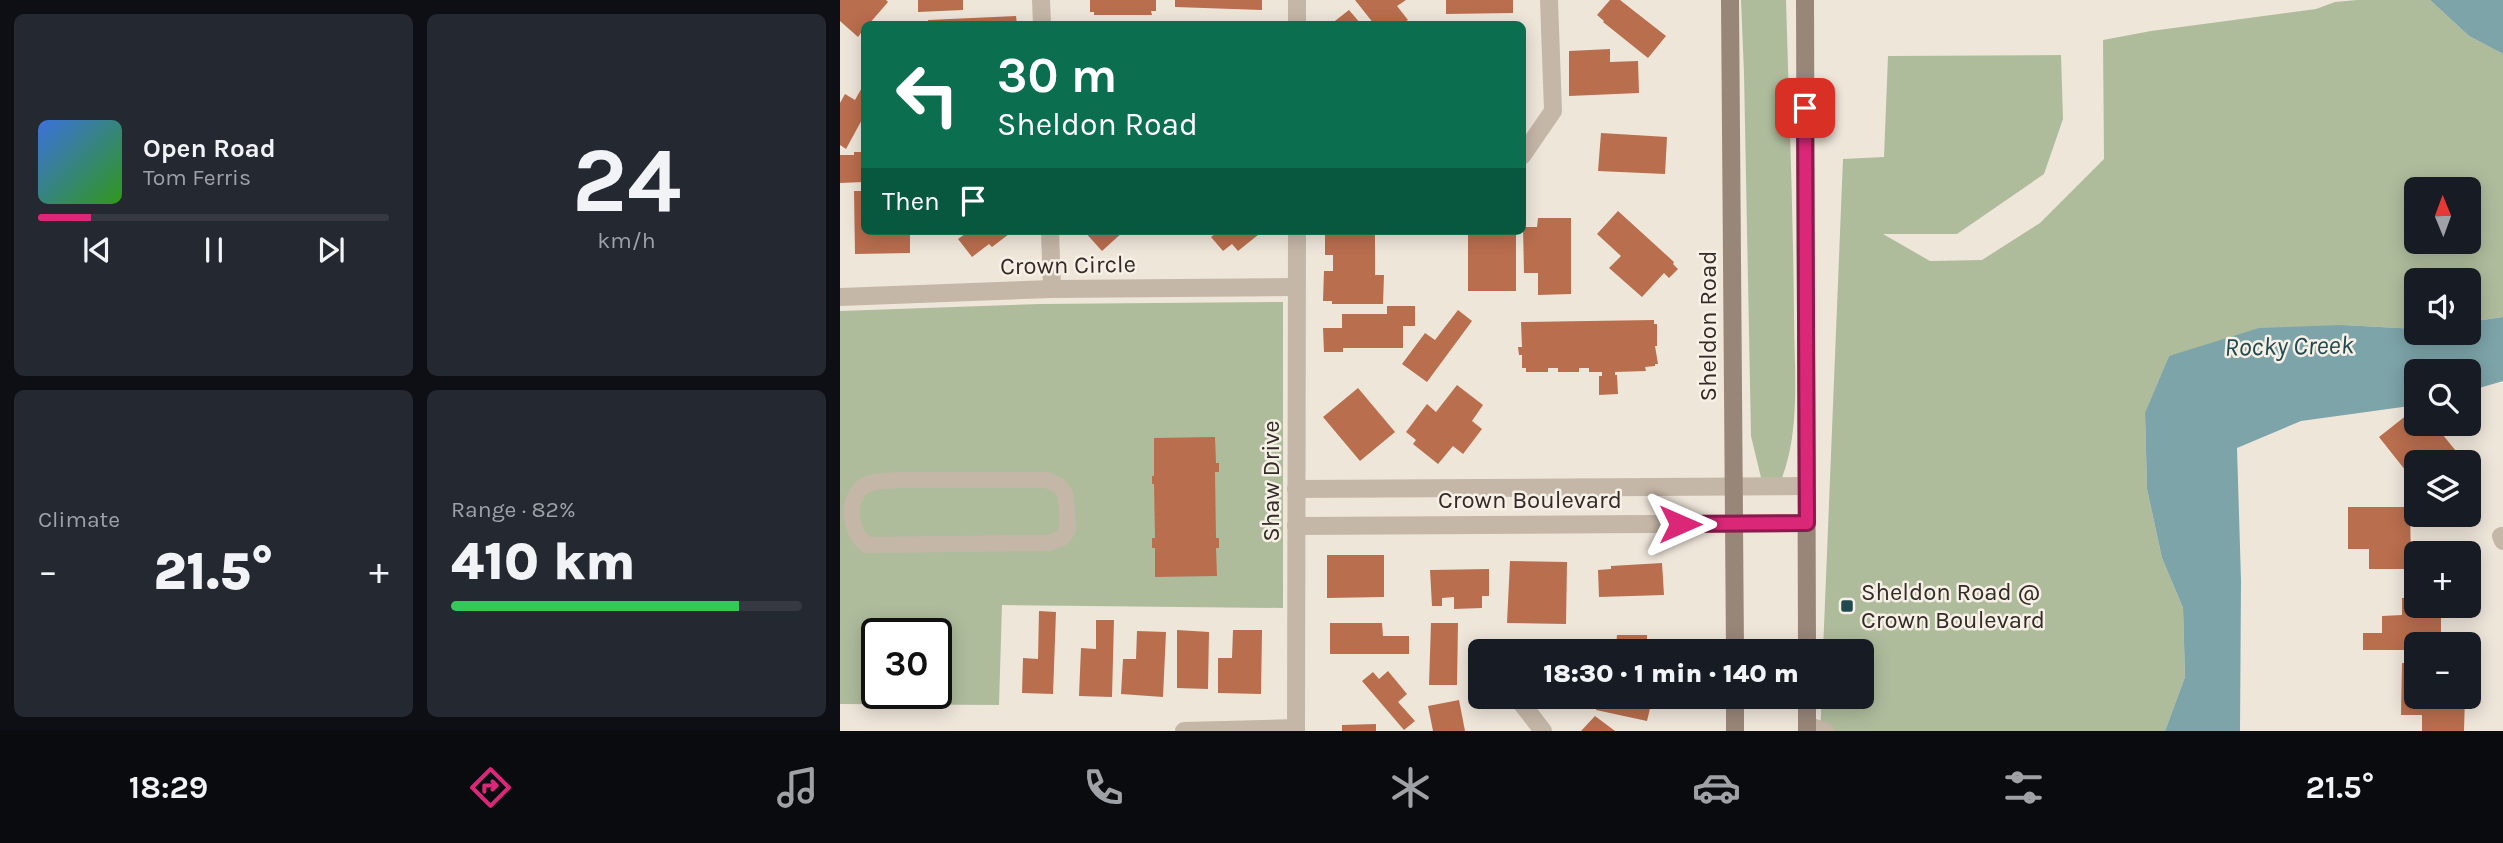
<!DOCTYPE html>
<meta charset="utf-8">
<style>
:root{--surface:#171b24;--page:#242831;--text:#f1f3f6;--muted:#9ea1a6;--line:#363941;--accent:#db2777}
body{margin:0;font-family:Karla,sans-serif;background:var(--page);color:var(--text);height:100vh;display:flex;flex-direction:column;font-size:26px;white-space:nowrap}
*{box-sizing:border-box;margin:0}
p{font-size:23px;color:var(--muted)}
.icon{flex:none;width:38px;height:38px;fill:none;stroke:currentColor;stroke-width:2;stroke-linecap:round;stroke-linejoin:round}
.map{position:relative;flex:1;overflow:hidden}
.side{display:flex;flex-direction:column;gap:14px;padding:14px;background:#0d0f14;width:840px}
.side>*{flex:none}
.guide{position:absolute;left:21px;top:21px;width:665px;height:214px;border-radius:10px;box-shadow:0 4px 18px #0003;background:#0b6e4f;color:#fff;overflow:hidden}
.needle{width:46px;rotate:359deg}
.tools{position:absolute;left:1564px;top:177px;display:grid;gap:14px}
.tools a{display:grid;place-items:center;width:77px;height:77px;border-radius:10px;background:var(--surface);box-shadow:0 4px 18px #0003;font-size:35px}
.speed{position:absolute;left:21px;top:618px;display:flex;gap:14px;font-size:35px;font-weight:700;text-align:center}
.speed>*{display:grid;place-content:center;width:91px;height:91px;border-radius:50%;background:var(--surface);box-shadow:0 4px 18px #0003;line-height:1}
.speed .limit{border:4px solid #111;border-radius:10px;background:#fff;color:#111}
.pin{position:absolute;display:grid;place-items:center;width:60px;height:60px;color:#fff;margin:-30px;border-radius:14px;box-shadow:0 4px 10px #0006}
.me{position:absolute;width:77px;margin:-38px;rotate:90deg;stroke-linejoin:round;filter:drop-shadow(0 0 5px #0008)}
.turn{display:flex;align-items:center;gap:24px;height:147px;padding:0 21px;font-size:32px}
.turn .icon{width:91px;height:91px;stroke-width:2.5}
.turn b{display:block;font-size:49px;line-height:60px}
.then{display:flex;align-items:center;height:66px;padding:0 21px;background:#0003;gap:14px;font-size:26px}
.big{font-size:52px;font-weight:800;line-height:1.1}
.side .card{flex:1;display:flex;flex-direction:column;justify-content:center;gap:10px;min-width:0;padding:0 24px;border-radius:10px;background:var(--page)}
.side .dial{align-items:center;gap:0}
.dial b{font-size:91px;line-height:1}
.song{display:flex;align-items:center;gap:21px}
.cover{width:84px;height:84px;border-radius:10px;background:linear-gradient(135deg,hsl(220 70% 55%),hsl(110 70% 35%))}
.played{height:7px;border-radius:4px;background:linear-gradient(90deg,var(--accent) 15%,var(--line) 15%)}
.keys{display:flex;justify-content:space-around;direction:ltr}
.heat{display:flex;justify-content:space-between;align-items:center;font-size:38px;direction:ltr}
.charge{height:10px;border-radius:5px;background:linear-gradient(90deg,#34c759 82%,var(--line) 0)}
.side .tiles{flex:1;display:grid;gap:14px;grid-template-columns:repeat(2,1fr)}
.trip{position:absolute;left:628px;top:639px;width:406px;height:70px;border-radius:10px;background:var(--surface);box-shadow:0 4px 18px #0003;font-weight:800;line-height:70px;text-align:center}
.dock{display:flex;height:112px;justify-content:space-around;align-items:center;background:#090b0e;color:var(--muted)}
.dock .icon{width:49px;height:49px}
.dock .active{color:var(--accent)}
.dock b{font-size:32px;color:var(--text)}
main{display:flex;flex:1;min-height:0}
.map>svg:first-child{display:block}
.green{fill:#afbc9c;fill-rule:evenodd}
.water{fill:#7ca4a9}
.building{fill:#b96e4e}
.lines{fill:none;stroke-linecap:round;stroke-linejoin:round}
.service{stroke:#c5b7a8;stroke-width:16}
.minor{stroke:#c5b7a8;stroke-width:18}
.secondary{stroke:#988679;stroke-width:18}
.route-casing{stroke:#8e194d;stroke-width:18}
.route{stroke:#db2777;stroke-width:12}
.poi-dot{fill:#214a50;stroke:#f7f0e6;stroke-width:2.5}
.labels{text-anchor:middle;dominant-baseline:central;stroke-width:5;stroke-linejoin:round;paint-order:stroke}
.street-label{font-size:24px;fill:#332b27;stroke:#f7f0e6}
.poi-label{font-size:24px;fill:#332b27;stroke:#f7f0e6;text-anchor:start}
.water-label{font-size:26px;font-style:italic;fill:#214a50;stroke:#f7f0e6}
</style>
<main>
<section class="side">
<div class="tiles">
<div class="card">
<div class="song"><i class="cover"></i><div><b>Open Road</b><p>Tom Ferris</p></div></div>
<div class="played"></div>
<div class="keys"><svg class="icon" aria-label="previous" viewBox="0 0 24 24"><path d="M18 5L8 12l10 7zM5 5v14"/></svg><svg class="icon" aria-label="pause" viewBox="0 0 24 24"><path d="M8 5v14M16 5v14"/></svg><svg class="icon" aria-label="next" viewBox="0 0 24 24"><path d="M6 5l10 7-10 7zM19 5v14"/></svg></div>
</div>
<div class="card dial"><b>24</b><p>km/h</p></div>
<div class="card"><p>Climate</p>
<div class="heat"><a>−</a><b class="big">21.5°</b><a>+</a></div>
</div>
<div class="card"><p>Range · 82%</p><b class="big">410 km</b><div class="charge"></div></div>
</div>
</section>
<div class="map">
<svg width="1663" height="731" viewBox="0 0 1663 731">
<rect width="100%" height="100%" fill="#efe6da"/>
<!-- green -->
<g class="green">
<path d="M901 0H946C949 105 953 209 954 314 954 371 962 435 938 488L923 486 911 436 904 74Z"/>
<path d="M1517 0H1590L1629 36 1663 54V317L1629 322V280H1577V329L1503 325 1329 356 1305 414 1307 489 1322 558 1343 608 1345 677 1325 731H980L982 697 1022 696V651H983L1003 159 1044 157 1048 56 1221 55 1223 119 1204 174 1117 234H1043L1090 261 1142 260 1200 223 1264 159 1263 40 1311 31 1476 9 1495 2ZM1577 189H1629V242H1577Z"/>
<path d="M443 302V608L162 605 159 705 0 704V311L200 304ZM37 634H96V693H37Z"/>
</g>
<!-- water -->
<g class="water">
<path d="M1590 0H1663V54L1629 36Z"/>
<path d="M1663 317V381L1629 391V371H1577V405L1461 421 1397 448 1401 580 1400 731H1325L1345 677 1343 608 1322 558 1307 489 1305 413 1329 356 1419 328 1503 325 1577 329V332H1629V322Z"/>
</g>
<!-- building -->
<g class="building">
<path d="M0 0H46L48 2 29 24H24V29L18 37 0 21Z"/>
<path d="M78 0H123V10L78 12Z"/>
<path d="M250 0H316V11H311L312 15H254V12H250Z"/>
<path d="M335 0H422V10L335 7Z"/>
<path d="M515 0H566L557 6 568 20 561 24H534Z"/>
<path d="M606 0H673V13L606 14Z"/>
<path d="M770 0H780L826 36 808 58 763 22 764 21 757 15Z"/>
<path d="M509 10 521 24H491Z"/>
<path d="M176 16 177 24H88V20Z"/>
<path d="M770 49V62L798 61 799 93 729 96V51Z"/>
<path d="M24 84V116L6 149 0 145V103L5 94 15 100Z"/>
<path d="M761 133 827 137 825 174 758 171Z"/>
<path d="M14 152H24V182L0 183V155H14Z"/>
<path d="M14 191H24V231H70V253L15 254Z"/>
<path d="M778 211 834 262 833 264 838 269 829 278 824 273 802 297 769 268 781 256 757 234Z"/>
<path d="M698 218H731V294L698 295V273H684L683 227H697Z"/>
<path d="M129 231H173L152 247 149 244 132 257 118 239Z"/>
<path d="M244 231H284L262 251Z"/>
<path d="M379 231H423L398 251 392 244 383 251 371 237Z"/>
<rect x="628" y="231" width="48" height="60"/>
<path d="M485 235H535V275H544L543 304H492V301H483L484 271H493V255H485Z"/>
<path d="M547 306H575V326H563V348H503V352H484L483 328H502V314H547Z"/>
<path d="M618 310 632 321 587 382 562 364 585 333 595 340Z"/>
<path d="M814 320V324H817V346H815L818 364H815V366L805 367 806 371 775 372V375H777L778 394 759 395V376H762V372H749V368H739V372H718V368H708V372H686V368H682V355H679L678 347H682L681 322Z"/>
<path d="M617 385 643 405 632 421 642 429 623 454 613 446 598 464 573 444 576 440 566 432 587 404 596 412Z"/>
<path d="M518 388 555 432 520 461 483 417Z"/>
<path d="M1577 407V424H1594L1620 456 1613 462H1577V485L1539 437Z"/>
<path d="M375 437 376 463H379V472H375L376 538H379V548H376L377 576 315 577V548H312V538H315L314 484H312V476H314V438Z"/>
<path d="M1508 507H1570L1571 569H1529V549H1508Z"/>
<path d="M487 555H544V597L487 598Z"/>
<path d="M670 561 727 562 726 624 667 623Z"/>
<path d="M822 563 824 595 759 597 758 570 771 569V566Z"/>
<path d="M649 569V596H642V608L614 609V597L602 598V606H592L590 570Z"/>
<path d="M1562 598H1577V606H1581V615H1601V644H1577V650H1523V633H1542V616L1562 615Z"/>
<path d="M199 611 216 612 213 694 182 693 183 658 198 659Z"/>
<path d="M256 620H274L272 697 239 696 241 648 256 649Z"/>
<path d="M490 623H542L543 636H569V654H490Z"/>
<path d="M591 623H618L617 685H589Z"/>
<path d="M337 630 369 632 368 689 337 688Z"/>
<path d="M393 630H422L421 694 378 693V658H392Z"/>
<path d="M297 631 326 632 323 697 281 694 283 659H296Z"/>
<path d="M777 635H807V646H829V651H763V645H776Z"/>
<path d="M1562 663 1577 664V696H1625L1624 731H1582V715H1561Z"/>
<path d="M548 671 567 694 558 702 575 721 564 730 522 681 533 672 539 679Z"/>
<path d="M759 696H813L807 721 756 710Z"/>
<path d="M619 700 625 731H593L588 706Z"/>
<path d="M755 716 775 731H741Z"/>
<path d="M536 724V731H502V725Z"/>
</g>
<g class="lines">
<!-- service -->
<g class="service">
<path d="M59 480H207L218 485 225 493 227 508 228 530 222 538 209 543 27 545C11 533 6 506 20 489 28 480 47 481 59 480Z"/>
<path d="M967 724 986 731"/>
</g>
<!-- minor -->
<g class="minor">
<path d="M201 0 202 24"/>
<path d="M457 24V0"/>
<path d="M682 156 713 111 709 0"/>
<path d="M210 231 212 289"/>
<path d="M0 297 212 289 456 287"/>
<path d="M456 489 966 486"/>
<path d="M456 526 967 523"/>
<path d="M1661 536 1663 541"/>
<path d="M676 696 703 731"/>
<path d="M344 731 456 728"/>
<path d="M456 731 457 231"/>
</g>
<!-- secondary -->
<g class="secondary">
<path d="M890 0 895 651"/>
<path d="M965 0 967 651"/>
<path d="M895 696V731"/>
<path d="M967 696V731"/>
</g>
</g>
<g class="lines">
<defs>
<path id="route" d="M840 524 967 523 965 108"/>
</defs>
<!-- route casing -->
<use href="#route" class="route-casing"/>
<!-- route -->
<use href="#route" class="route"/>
</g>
<!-- markers -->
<rect class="poi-dot" x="1000" y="599" width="14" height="14" rx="3.5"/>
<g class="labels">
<!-- street labels -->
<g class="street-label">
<text transform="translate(228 265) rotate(-1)">Crown Circle</text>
<text transform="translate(868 326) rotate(-90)">Sheldon Road</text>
<text transform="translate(431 481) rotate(-90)">Shaw Drive</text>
<text x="690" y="500">Crown Boulevard</text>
</g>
<!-- poi labels -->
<g class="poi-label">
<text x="1021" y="592">Sheldon Road @<tspan x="1021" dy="28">Crown Boulevard</tspan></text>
</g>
<!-- water labels -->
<g class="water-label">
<text transform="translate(1449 346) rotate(-1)">Rocky Creek</text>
</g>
</g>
</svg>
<div class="tools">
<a><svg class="needle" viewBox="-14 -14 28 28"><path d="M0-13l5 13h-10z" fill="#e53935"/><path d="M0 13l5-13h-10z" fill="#9ea1a6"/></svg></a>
<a><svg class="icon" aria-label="sound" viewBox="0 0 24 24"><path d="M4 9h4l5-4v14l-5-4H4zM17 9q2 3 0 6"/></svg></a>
<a><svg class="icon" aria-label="search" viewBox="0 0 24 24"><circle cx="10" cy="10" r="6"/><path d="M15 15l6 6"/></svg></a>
<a><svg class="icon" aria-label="layers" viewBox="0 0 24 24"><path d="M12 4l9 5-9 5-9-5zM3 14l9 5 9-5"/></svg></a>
<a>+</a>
<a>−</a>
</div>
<div class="speed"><div class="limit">30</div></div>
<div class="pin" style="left:965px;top:108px;background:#d93025"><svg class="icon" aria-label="arrive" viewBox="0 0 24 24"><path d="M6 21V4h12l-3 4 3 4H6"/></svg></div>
<svg class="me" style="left:840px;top:524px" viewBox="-20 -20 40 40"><path d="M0-17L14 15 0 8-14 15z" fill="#db2777" stroke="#fff" stroke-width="4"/></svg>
<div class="trip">18:30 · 1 min · 140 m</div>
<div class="guide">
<div class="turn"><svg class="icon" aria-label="left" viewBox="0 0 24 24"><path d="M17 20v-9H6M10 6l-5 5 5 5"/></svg><div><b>30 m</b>Sheldon Road</div></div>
<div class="then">Then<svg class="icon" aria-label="arrive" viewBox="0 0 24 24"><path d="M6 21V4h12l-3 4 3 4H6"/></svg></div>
</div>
</div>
</main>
<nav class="dock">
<b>18:29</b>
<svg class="icon active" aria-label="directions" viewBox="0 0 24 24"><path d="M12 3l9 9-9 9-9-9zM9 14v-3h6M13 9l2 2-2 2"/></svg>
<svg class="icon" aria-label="music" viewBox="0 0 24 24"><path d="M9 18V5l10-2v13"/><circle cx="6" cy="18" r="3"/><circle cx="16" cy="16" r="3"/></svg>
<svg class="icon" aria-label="phone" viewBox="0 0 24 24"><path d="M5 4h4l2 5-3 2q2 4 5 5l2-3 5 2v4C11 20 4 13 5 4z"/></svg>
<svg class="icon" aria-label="climate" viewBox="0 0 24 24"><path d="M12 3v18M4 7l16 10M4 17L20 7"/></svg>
<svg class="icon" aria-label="car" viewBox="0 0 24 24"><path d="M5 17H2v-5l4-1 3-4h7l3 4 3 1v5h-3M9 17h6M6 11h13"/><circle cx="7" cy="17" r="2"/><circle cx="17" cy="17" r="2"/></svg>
<svg class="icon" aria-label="filters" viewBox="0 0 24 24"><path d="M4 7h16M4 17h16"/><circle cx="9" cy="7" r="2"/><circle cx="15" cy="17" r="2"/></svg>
<b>21.5°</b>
</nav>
